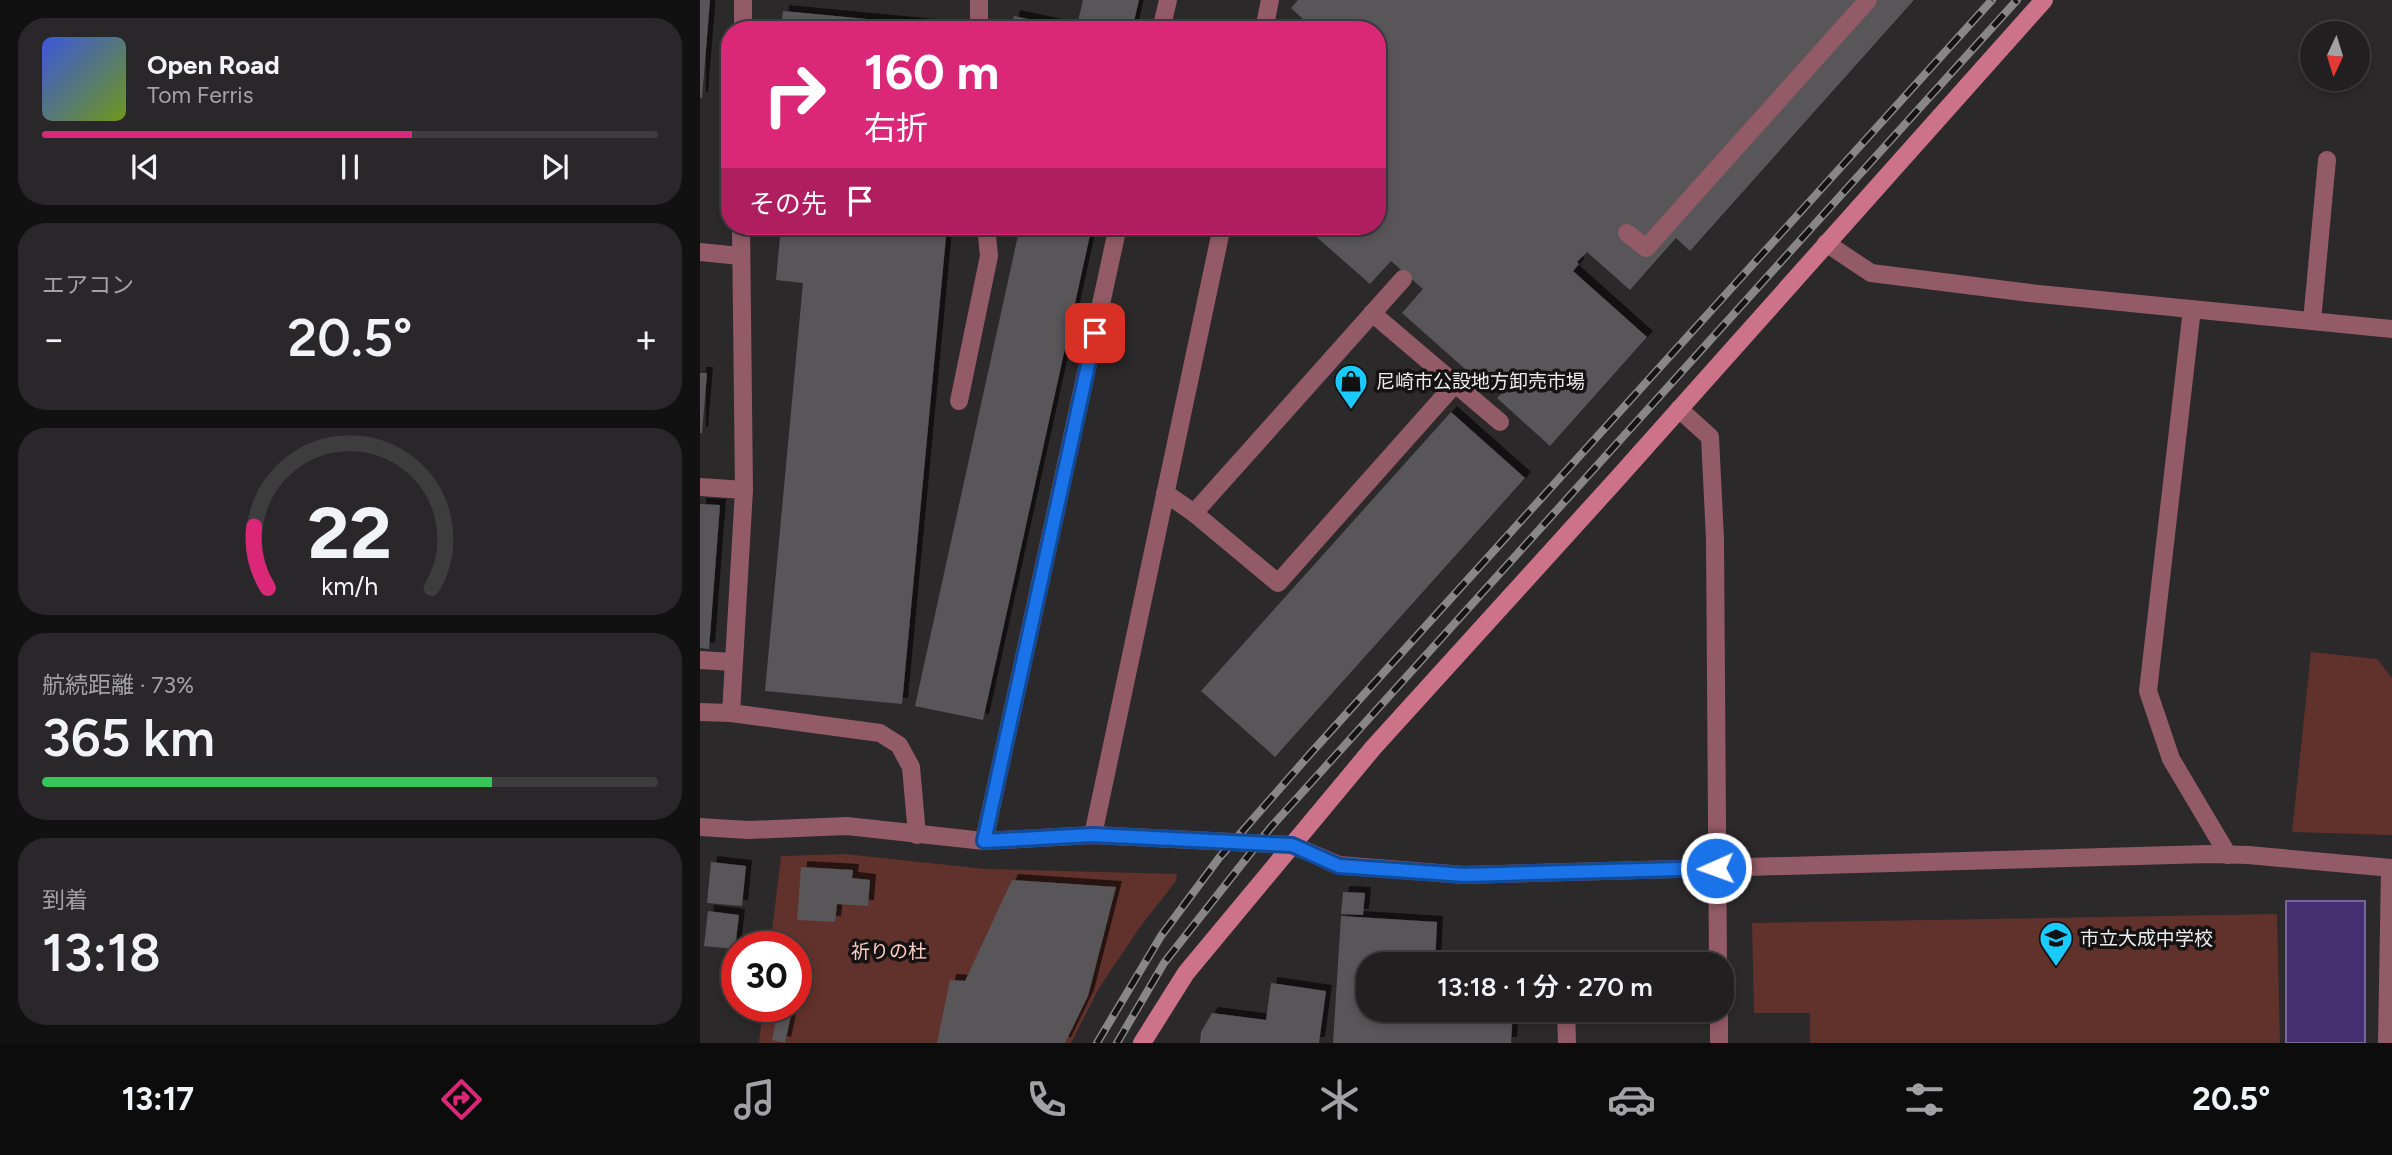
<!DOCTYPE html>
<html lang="ja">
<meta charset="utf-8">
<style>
:root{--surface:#211f20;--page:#292729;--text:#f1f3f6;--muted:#a2a2a5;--line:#3e3d3e;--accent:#db2777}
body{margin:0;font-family:Figtree,"Noto Sans JP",sans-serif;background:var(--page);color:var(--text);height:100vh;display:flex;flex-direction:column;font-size:26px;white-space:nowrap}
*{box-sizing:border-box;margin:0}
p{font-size:23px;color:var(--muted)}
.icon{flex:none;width:38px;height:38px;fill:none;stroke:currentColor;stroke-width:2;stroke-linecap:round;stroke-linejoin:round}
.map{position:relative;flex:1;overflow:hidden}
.panel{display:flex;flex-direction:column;gap:18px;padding:18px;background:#121112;width:700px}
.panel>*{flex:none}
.hud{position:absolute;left:21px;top:21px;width:665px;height:214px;border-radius:28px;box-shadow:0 4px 10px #0003,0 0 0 2px var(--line);background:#db2777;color:#fff;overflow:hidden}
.needle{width:46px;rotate:184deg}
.buttons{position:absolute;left:1600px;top:21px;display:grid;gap:14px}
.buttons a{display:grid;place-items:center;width:70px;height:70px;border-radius:50%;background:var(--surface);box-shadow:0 4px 10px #0003,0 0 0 2px var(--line);font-size:35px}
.speed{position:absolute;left:21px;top:931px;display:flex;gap:14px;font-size:35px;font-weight:700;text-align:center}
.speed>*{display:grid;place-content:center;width:91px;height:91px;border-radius:50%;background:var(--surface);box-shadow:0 4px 10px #0003,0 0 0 2px var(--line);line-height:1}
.speed .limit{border:10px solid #d22;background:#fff;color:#111}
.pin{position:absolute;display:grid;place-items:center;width:60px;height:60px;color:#fff;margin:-30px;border-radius:14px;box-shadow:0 4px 10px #0006}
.me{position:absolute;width:77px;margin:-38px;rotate:268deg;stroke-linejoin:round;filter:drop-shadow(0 0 5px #0008)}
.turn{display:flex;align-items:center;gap:24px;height:147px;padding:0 28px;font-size:32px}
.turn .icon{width:91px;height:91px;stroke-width:2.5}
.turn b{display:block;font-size:49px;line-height:60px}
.then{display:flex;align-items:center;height:66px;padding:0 28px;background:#0003;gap:14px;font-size:26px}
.big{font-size:52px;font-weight:600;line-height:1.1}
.panel .tile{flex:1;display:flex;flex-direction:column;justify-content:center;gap:10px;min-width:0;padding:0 24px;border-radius:28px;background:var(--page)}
.panel .dial{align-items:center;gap:0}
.dial svg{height:182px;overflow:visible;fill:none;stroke:var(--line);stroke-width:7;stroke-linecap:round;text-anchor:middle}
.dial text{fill:var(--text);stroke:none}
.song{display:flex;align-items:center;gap:21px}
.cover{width:84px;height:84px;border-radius:10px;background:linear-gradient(135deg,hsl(230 70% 55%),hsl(80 70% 35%))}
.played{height:7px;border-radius:4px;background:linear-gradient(90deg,var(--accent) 60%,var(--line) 60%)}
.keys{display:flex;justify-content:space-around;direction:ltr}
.heat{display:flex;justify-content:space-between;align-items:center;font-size:38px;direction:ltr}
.charge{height:10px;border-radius:5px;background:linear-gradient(90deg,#34c759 73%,var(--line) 0)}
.trip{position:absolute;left:656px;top:952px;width:378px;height:70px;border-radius:28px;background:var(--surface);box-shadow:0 4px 10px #0003,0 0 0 2px var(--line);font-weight:600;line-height:70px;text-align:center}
.dock{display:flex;height:112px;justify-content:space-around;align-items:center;background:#0d0c0d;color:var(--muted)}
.dock .icon{width:49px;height:49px}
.dock .current{color:var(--accent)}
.dock b{font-size:32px;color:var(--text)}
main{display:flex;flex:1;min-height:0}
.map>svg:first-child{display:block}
.green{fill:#61312b}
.water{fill:#442f71;stroke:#776796;stroke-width:2}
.building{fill:#585658;filter:url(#shadow)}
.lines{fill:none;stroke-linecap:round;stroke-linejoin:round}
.lane{stroke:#935a67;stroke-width:18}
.street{stroke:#935a67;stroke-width:18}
.secondary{stroke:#cd7389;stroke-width:18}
.rail-casing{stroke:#898688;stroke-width:8}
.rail{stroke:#141213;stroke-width:5;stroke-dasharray:16;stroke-linecap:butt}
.route-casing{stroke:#114b97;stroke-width:18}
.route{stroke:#1a73e8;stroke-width:12}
.labels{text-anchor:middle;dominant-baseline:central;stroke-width:7;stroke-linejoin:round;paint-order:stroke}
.poi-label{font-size:19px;fill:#edebec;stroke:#141213;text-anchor:start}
.park-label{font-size:19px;fill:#fecec6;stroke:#141213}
</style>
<main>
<section class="panel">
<div class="tile">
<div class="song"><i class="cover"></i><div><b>Open Road</b><p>Tom Ferris</p></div></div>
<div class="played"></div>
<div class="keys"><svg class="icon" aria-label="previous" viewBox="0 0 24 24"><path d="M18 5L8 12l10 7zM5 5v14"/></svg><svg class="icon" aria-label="pause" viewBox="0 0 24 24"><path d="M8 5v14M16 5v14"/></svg><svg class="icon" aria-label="next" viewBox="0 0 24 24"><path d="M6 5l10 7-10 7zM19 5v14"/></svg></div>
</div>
<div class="tile"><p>エアコン</p>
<div class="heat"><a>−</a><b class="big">20.5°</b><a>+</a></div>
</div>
<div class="tile dial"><svg viewBox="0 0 100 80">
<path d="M14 69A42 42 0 1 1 86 69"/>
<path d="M14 69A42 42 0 0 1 8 42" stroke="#db2777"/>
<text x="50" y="56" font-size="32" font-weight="700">22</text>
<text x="50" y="72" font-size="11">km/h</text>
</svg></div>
<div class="tile"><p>航続距離 · 73%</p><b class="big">365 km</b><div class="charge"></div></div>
<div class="tile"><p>到着</p><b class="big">13:18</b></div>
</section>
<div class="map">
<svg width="1692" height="1043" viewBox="0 0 1692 1043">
<defs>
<filter id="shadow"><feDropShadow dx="6" dy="-6" stdDeviation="0" flood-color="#0009"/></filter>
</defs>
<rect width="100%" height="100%" fill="#2c292b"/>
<!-- green -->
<g class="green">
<path d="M1611 652 1677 659 1692 678V835L1592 832Z"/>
<path d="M145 854 285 869 477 874 476 881 440 927 399 988 371 1043H59L63 1006H96V947H70L81 856Z"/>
<path d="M1577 914 1580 1043H1110V1013H1054L1052 923Z"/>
</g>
<!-- water -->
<rect class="water" x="1586" y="901" width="79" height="142"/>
<!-- building -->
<g class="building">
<path d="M0 0H10L2 98H0Z"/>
<path d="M383 0H439L432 30H376Z"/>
<path d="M598 0H1214L990 251 976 238 930 290 887 252 877 262 879 264 873 271 947 337 850 446 797 398 804 391 779 369 773 376 702 313 723 289 691 261 670 284 604 226H677V30H615L591 8Z"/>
<path d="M83 11 261 28V30H81Z"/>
<path d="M314 16 374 29 373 30H311Z"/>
<path d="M81 226H247L202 704 65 691 103 283 76 280Z"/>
<path d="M320 226H392L283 720 215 706Z"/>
<path d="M0 373H7L2 433H0Z"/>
<path d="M751 412 825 478 575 757 501 691Z"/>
<path d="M0 504 20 505 9 649 0 648Z"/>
<path d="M11 862 46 866 42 906 7 903Z"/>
<path d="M101 867 153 870 152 878 170 880 168 906 137 904 135 922 97 920Z"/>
<path d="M312 880 416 887 388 996 365 1043H237L250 980 265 981Z"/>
<path d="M643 892 665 893 663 915 641 914Z"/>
<path d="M8 911 39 915 35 949 4 946Z"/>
<path d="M641 916 737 922 735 964H668V1010H813L811 1043H633Z"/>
<path d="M571 983 626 991 619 1043H500L501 1032 512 1013 566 1020Z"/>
<path d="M79 1006H93L85 1043 72 1040Z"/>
</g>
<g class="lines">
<!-- lane -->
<g class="lane">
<path d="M43 30V0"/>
<path d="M279 30V0"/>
<path d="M461 30 468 0"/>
<path d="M564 30 570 0"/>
<path d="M41 226 44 490 31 713 180 733 199 745 211 767 217 835"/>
<path d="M927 233 946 248 1168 0"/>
<path d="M0 252 40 256"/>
<path d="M672 313 800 422"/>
<path d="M259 401 289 256 286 226"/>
<path d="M0 487 44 490"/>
<path d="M465 493 494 513 703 279"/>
<path d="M494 513 578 583 755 384"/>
<path d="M0 660 34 662"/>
<path d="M0 712 31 713"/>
<path d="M393 835 522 226"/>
<path d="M284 841 418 226"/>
</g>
<!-- street -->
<g class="street">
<path d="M1126 243 1171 273 1330 293 1692 329"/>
<path d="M1492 309 1448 691 1471 759 1528 855"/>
<path d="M1612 321 1627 160"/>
<path d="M979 409 1010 437 1015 539 1018 964"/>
<path d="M0 827 48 830 147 826 284 841 393 835 592 845 639 865 764 875 1509 854 1548 855 1692 868"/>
<path d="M866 1010 867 1043"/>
<path d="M1019 1010V1043"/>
<path d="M1687 1043 1690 868"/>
</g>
<!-- secondary -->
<path class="secondary" d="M442 1043 486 973 673 748 917 479 1344 0"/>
<defs>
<g id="rail">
<path d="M397 1043 461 936 519 858 610 754 1292 0"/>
<path d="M417 1043 464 963 571 827 1317 0"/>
</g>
</defs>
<!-- rail casing -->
<use href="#rail" class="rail-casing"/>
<!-- rail -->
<use href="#rail" class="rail"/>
</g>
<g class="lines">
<defs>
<path id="route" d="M395 333 284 841 393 835 592 845 639 866 765 875 1016 868"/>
</defs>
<!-- route casing -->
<use href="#route" class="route-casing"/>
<!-- route -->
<use href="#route" class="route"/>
</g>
<!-- icons -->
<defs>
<symbol id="shop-pin" viewBox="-11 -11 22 30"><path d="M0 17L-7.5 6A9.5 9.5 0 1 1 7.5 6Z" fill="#19cafc" stroke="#141213"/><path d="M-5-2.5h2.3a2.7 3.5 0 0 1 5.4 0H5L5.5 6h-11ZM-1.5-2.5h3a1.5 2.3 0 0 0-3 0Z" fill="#111"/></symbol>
<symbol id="school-pin" viewBox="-11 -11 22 30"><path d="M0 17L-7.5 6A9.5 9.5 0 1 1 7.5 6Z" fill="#19cafc" stroke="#141213"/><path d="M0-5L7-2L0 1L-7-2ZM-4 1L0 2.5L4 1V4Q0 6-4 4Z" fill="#111"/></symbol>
</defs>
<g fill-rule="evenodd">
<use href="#shop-pin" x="632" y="362" width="38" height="52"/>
<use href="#school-pin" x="1337" y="919" width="38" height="52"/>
</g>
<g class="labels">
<!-- poi labels -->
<g class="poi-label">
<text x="676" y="381">尼崎市公設地方卸売市場</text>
<text x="1380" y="938">市立大成中学校</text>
</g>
<!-- park labels -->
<g class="park-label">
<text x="189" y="951">祈りの杜</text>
</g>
</g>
</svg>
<div class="buttons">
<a><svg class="needle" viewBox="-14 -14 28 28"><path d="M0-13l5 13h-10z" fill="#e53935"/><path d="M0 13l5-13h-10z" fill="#a2a2a5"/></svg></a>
</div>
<div class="speed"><div class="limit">30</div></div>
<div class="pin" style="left:395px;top:333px;background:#d93025"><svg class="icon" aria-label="arrive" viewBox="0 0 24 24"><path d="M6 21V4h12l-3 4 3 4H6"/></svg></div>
<svg class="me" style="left:1016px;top:868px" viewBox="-20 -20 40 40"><circle r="17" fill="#1a73e8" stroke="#fff" stroke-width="3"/><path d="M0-11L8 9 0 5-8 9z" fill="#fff"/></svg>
<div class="trip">13:18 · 1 分 · 270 m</div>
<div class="hud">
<div class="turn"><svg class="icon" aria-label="right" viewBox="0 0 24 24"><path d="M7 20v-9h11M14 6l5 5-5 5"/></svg><div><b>160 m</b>右折</div></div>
<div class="then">その先<svg class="icon" aria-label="arrive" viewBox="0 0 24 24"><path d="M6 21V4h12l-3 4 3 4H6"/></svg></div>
</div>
</div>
</main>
<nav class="dock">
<b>13:17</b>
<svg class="icon current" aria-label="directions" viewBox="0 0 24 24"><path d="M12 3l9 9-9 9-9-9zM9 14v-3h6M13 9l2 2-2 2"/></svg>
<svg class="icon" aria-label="music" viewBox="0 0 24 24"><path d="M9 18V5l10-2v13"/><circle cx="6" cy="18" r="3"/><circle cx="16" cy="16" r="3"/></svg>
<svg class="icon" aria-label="phone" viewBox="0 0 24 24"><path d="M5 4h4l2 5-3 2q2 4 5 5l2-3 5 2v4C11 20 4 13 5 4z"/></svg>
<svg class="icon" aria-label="climate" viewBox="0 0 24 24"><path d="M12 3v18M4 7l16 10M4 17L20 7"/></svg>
<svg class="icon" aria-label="car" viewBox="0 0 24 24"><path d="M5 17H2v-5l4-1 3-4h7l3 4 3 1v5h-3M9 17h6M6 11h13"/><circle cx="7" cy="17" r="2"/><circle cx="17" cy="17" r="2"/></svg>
<svg class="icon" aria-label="filters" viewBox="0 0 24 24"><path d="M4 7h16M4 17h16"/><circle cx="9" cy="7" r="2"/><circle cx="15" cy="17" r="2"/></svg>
<b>20.5°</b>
</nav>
